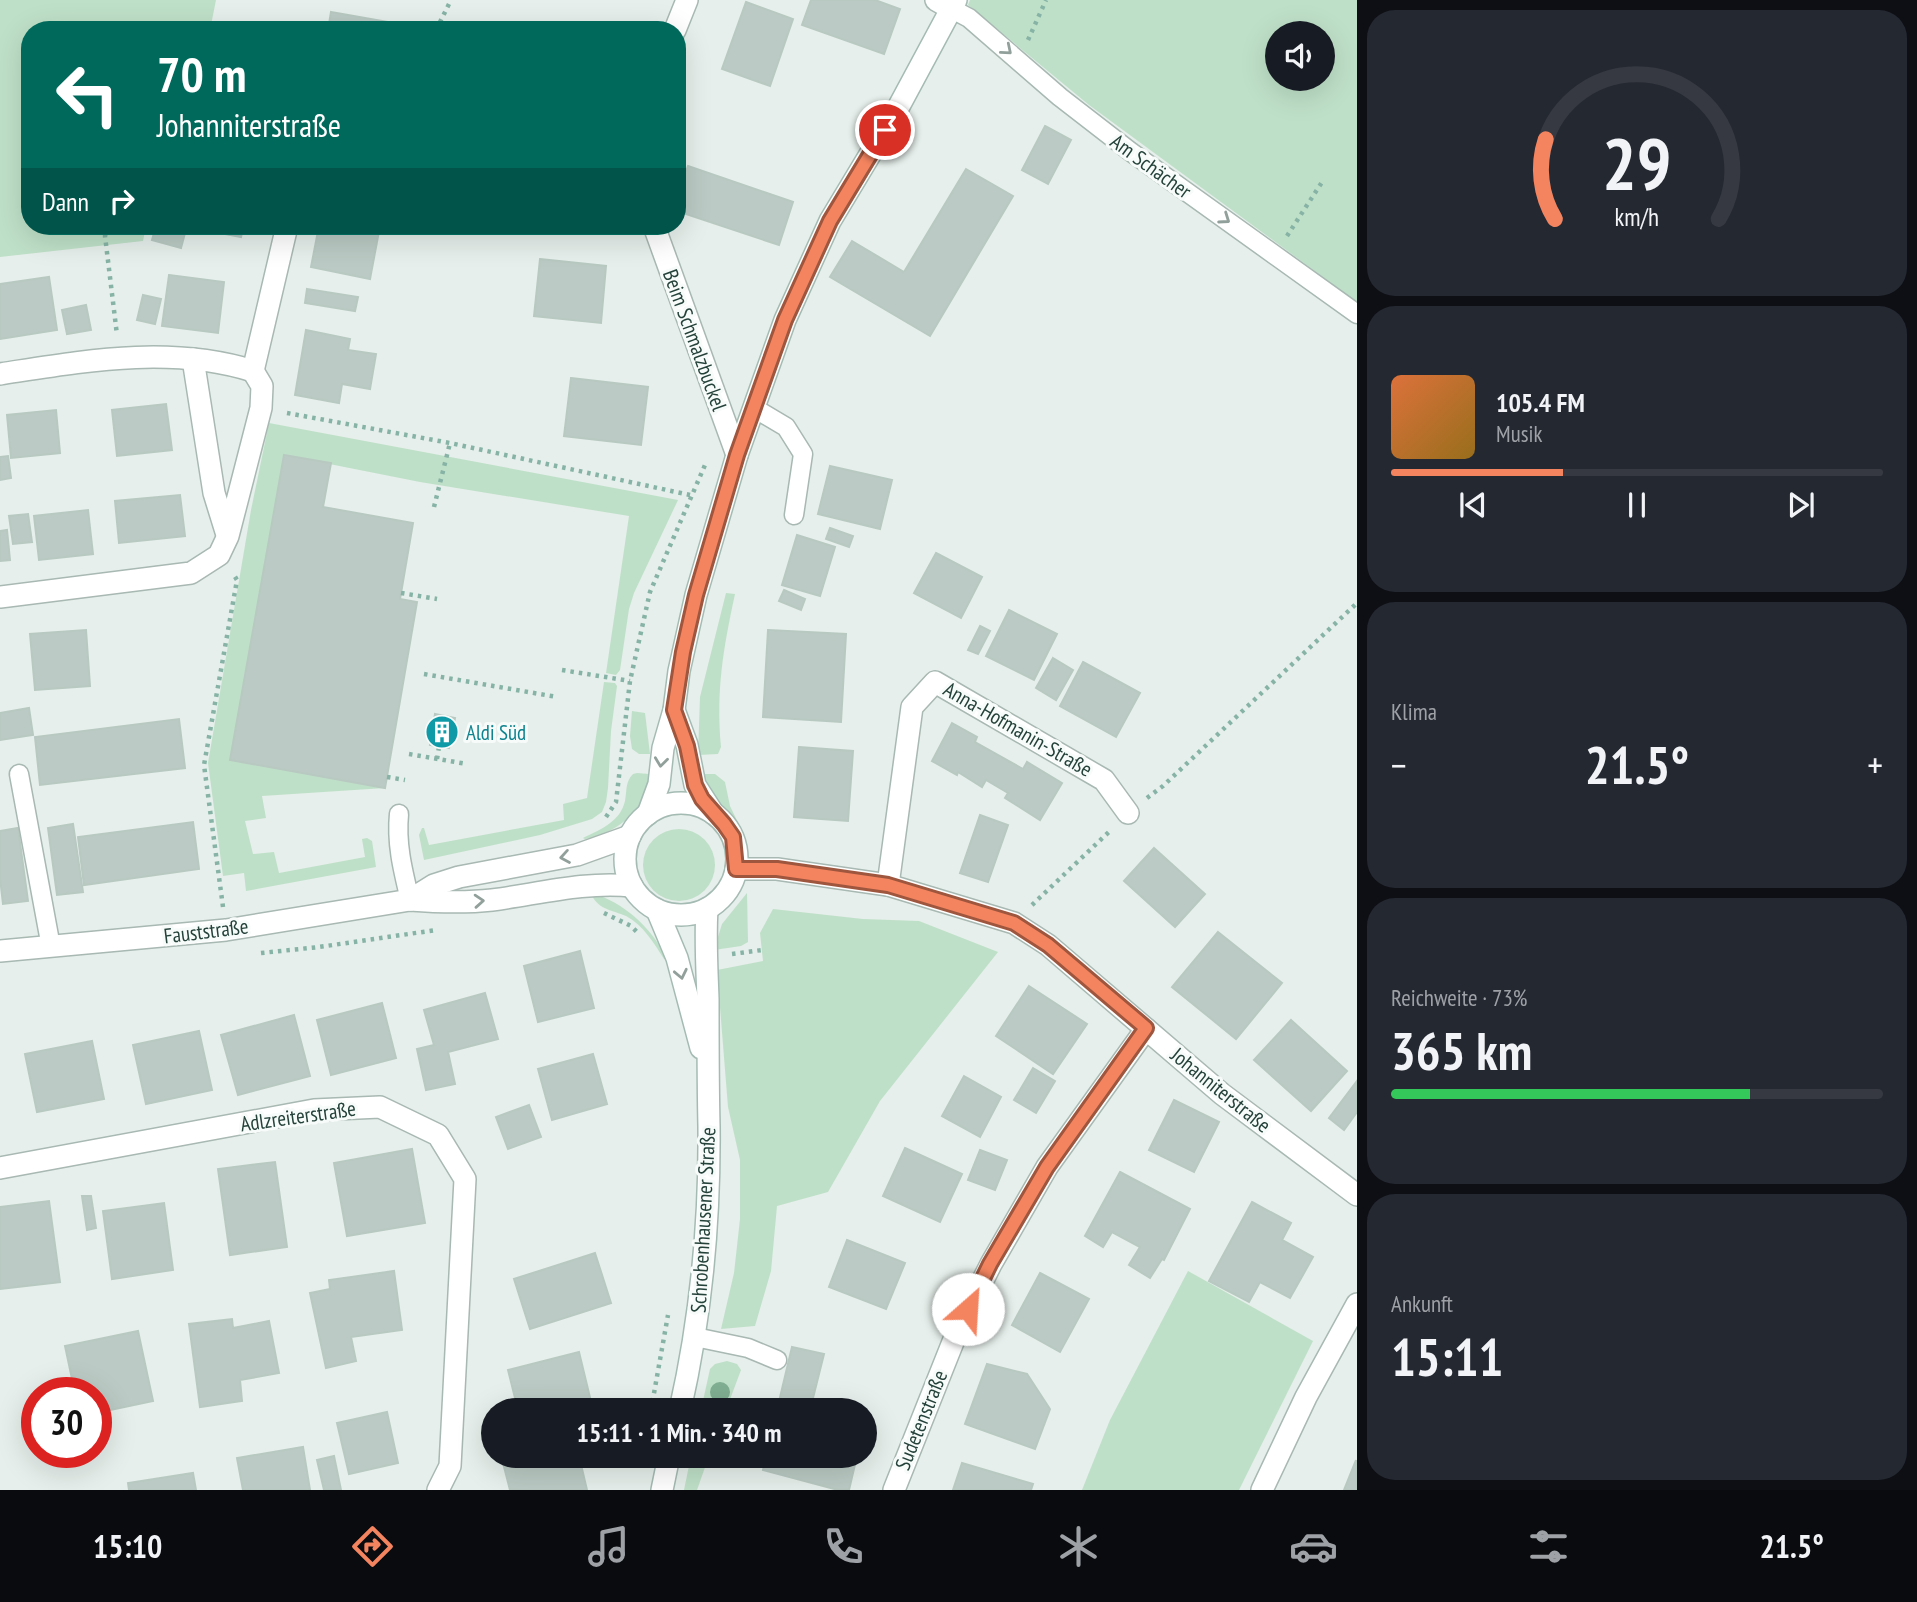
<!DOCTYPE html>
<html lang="de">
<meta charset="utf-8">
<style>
:root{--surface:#171b24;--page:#242831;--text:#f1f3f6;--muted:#9ea1a6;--line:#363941;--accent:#f4845f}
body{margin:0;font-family:"PT Sans Narrow",sans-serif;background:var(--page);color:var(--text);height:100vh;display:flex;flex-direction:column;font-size:26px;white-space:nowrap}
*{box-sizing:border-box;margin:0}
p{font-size:23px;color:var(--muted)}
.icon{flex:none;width:38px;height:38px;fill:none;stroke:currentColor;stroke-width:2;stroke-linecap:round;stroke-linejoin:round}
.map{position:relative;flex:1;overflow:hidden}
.drawer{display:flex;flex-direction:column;gap:10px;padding:10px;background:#0d0f14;width:560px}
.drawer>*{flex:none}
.guide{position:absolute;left:21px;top:21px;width:665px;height:214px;border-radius:28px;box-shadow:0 7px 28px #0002;background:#00695c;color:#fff;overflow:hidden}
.tools{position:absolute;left:1265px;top:21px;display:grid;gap:14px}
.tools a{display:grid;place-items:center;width:70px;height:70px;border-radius:50%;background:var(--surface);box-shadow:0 7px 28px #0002;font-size:35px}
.speed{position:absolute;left:21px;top:1377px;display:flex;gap:14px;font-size:35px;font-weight:700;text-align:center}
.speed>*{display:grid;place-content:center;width:91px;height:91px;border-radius:50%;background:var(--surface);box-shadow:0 7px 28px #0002;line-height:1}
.speed .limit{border:10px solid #d22;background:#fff;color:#111}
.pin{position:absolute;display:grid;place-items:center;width:60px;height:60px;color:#fff;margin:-30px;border:4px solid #fff;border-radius:50%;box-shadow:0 2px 7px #0007}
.me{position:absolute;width:77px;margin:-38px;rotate:26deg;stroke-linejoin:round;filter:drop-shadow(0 0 5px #0008)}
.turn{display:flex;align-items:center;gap:24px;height:147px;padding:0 21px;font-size:32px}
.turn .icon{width:91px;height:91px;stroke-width:2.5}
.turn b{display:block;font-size:49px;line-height:60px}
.then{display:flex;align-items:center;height:66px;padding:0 21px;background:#0003;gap:14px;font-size:26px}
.big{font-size:52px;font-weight:800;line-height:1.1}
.drawer .widget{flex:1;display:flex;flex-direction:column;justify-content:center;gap:10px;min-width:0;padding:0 24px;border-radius:28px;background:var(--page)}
.drawer .dial{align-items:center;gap:0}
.dial svg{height:182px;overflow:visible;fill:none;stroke:var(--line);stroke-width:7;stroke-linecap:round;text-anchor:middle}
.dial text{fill:var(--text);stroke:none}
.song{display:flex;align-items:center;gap:21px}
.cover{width:84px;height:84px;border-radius:10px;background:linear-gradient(135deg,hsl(20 70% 55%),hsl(40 70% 35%))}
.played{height:7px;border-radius:4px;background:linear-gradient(90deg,var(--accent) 35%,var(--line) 35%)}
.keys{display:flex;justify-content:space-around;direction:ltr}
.heat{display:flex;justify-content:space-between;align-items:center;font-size:38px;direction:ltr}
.charge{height:10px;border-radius:5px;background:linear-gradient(90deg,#34c759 73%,var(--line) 0)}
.trip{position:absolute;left:481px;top:1398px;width:396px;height:70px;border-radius:35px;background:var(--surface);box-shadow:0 7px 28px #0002;font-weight:800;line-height:70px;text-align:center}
.dock{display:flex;height:112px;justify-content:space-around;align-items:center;background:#090b0e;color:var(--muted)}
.dock .icon{width:49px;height:49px}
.dock .active{color:var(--accent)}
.dock b{font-size:32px;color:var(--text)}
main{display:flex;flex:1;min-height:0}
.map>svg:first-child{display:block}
.green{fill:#bfe0c8;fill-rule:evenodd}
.building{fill:#bbcac4;stroke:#b8c9c2;stroke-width:2}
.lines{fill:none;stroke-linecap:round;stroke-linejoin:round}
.lane-casing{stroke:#a8b8b2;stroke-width:21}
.street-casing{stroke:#a8b8b2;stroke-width:24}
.secondary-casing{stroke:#a4bbb3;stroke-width:24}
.path{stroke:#86b3a5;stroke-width:4.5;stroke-dasharray:3.5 5;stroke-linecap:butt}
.lane{stroke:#fff;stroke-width:18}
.street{stroke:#fff;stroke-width:21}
.secondary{stroke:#fff;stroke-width:21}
.tree{fill:#80af93}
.oneway{stroke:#92a09c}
.route-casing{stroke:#9f563e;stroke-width:18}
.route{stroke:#f4845f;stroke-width:12}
.labels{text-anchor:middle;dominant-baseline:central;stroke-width:6;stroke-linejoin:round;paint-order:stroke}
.street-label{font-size:21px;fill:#24423a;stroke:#f7fbf9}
.culture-label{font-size:21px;fill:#0d838f;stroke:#f7fbf9;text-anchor:start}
</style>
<main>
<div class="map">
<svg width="1357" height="1490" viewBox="0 0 1357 1490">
<rect width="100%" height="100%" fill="#e6efeb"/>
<!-- green -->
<g class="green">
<path d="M0 0H216L210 30H30V226H146L143 241 0 257Z"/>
<path d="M970 0H1357V302L1089 105 968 5ZM1278 33H1323V79H1278Z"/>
<path d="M269 423 678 500 634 593 629 609 620 670 616 675 606 673 629 516 420 482 284 455 230 760 385 788 262 796 266 818 245 821 253 854 274 852 279 873 365 857 362 839 367 838 372 841 376 867 246 891 244 873 223 876 208 763 251 510Z"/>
<path d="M726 593 735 594C723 650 716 690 721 747L718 754 698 755 700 697Z"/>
<path d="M604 682 615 683 617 686 611 731 608 788 606 802 602 812 592 819 540 835 424 860 419 835 422 828H424L429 845 564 820 563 804 587 798Z"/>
<path d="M632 711 645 713 650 754H639L632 749 630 736Z"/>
<path d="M637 773 649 774 652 777C649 786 646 795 641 803 632 820 604 837 585 839L583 838C601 829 620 822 625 801 627 791 625 782 633 774Z"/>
<path d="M701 774H715L725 782 730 806 744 835 712 799Z"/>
<circle cx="679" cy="865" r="36"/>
<path d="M747 893 748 942 741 946 714 950 722 924Z"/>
<path d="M598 895C628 906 653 930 667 959H664C654 943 643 925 626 916 612 910 600 910 592 896Z"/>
<path d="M773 909 863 919 919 921 998 952 880 1101 828 1192 777 1206 771 1271 755 1326 721 1329 734 1273 740 1219V1160L728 1107 717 970 763 961 760 933Z"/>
<path d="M1188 1271 1313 1341 1239 1490H1082L1110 1420Z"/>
<path d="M727 1361 737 1364 741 1370 726 1410H701L710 1369 715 1364Z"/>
<path d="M691 1456H709L697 1490H684Z"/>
</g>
<!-- building -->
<g class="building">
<path d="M811 0H875L900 9 884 54 802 25Z"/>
<path d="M746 2 793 19 770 86 722 69Z"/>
<path d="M331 12 394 23 393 30H328Z"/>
<path d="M1045 126 1071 140 1048 184 1022 170Z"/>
<path d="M688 166 793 202 779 245 677 211V197Z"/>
<path d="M966 169 1013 196 930 336 830 277 852 241 904 272Z"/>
<path d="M156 226 185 233 181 248 152 240Z"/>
<path d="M184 226H244L241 237Z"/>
<path d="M319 226H380L370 279 311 267Z"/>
<path d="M540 259 606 266 601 323 534 316Z"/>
<path d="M169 275 224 282 218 333 162 326Z"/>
<path d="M49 277 57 330 0 339V284Z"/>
<path d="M307 289 358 297 355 311 305 303Z"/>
<path d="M143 295 161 299 155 324 137 320Z"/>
<path d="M86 305 91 330 67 334 62 310Z"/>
<path d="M306 330 350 339 348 350 376 354 370 389 342 384 339 403 295 395Z"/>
<path d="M571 378 648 387 641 445 564 436Z"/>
<path d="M166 404 172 450 117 456 112 410Z"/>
<path d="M56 410 60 453 11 458 7 415Z"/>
<path d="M284 455 331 463 323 507 413 523 400 599 417 602 385 788 230 760Z"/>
<path d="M8 456 11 478 0 480V457Z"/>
<path d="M830 466 892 480 880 529 818 514Z"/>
<path d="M180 495 185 536 119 543 115 501Z"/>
<path d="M88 510 93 554 39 560 34 516Z"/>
<path d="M28 514 32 542 13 544 9 516Z"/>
<path d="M830 528 853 536 849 547 826 539Z"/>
<path d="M7 530 10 560 0 561V531Z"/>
<path d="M797 535 835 547 820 596 782 585Z"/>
<path d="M936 553 982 577 961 618 914 593Z"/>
<path d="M784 590 805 599 801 610 779 601Z"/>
<path d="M1009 610 1057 634 1034 680 986 656Z"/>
<path d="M980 626 990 631 978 654 968 650Z"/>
<path d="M86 630 90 686 35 690 30 634Z"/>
<path d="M768 630 846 634 841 722 763 717Z"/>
<path d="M1053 658 1073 670 1056 700 1036 688Z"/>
<path d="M1083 662 1140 693 1116 737 1060 706Z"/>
<path d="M29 708 33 735 0 740V713Z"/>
<path d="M435 714 455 718 449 748 430 745Z"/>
<path d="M179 719 185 768 40 785 35 737Z"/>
<path d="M952 723 977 737 975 742 1023 769 1027 762 1062 783 1040 820 1005 798 1008 793 986 780 982 787 958 772 957 775 932 761Z"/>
<path d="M799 747 853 751 848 821 794 817Z"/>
<path d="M980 815 1008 825 988 882 960 873Z"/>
<path d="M193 822 199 869 84 885 78 837Z"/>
<path d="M73 824 83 892 57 895 48 828Z"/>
<path d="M18 828 28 901 3 904 0 878V831Z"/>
<path d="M1154 848 1205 894 1175 927 1124 881Z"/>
<path d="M1218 932 1282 983 1236 1039 1172 987Z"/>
<path d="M580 951 594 1008 538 1022 524 966Z"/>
<path d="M1029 986 1087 1024 1053 1074 996 1036Z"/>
<path d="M485 993 498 1039 448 1052 455 1084 426 1090 417 1049 434 1045 424 1010Z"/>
<path d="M382 1003 396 1058 331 1075 317 1020Z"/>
<path d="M294 1015 310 1076 238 1095 221 1035Z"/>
<path d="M1291 1020 1347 1071 1311 1111 1254 1060Z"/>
<path d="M199 1031 212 1090 146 1104 133 1045Z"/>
<path d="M92 1041 104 1099 37 1112 25 1054Z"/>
<path d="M593 1054 607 1104 552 1120 538 1069Z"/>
<path d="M1033 1068 1055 1081 1036 1113 1014 1100Z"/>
<path d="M964 1076 1001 1097 980 1137 942 1116Z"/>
<path d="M1357 1081V1112L1344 1130 1329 1118Z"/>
<path d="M1174 1100 1219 1122 1194 1172 1149 1150Z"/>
<path d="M529 1105 541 1137 508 1149 496 1117Z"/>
<path d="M905 1148 962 1174 940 1222 883 1196Z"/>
<path d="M412 1149 425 1223 347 1236 334 1163Z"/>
<path d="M980 1150 1007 1160 995 1190 968 1180Z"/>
<path d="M275 1162 287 1247 230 1255 218 1169Z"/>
<path d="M1120 1172 1190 1209 1164 1260 1162 1259 1150 1278 1129 1265 1140 1247 1112 1232 1103 1247 1085 1236Z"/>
<path d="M82 1196H91L96 1228 87 1230Z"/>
<path d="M49 1201 60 1282 0 1289V1207Z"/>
<path d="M1252 1202 1291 1223 1282 1240 1313 1257 1290 1298 1260 1282 1249 1302 1209 1281Z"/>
<path d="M164 1203 173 1270 112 1279 103 1211Z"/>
<path d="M847 1240 905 1263 886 1309 829 1287Z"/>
<path d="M595 1253 611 1303 530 1329 514 1279Z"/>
<path d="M394 1271 402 1330 351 1337 356 1361 326 1368 310 1293 330 1289 329 1280Z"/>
<path d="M1040 1273 1089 1299 1060 1352 1012 1325Z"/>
<path d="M232 1319 233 1328 269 1321 279 1373 240 1380 242 1401 200 1407 189 1324Z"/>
<path d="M138 1331 153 1401 96 1413V1393H75L65 1346Z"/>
<path d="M792 1347 824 1354 810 1410H777Z"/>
<path d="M579 1352 593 1410H518L508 1370Z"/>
<path d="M987 1364 1027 1374 1050 1409 1035 1449 965 1424Z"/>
<path d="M387 1412 398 1463 349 1474 337 1423Z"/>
<path d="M303 1447 310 1490H243L237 1458Z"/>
<path d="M334 1456 341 1490H324L317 1460Z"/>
<path d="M515 1456H579L587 1490H510L502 1459Z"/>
<path d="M766 1456H857L849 1490H838L763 1470Z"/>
<path d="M1356 1460 1357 1490H1344Z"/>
<path d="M962 1463 1033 1484 1031 1490H953Z"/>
<path d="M193 1473 196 1490H129L128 1483Z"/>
</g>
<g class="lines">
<defs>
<g id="lane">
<path d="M952 9 969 18 1060 97 1131 152 1357 314"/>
<path d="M754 408 786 427 803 454 794 515"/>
<path d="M19 774 51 947"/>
<path d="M399 814C396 844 403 871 410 900"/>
<path d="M695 1337 748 1348 777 1360"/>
</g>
<g id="street">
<path d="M936 0 952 9"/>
<path d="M675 30 687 0"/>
<path d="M654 226 737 455"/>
<path d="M193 359 214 493 227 535"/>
<path d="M0 374C85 361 169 345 253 371L287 226"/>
<path d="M0 597 191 573 219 555 228 536 261 408 262 386 253 371"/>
<path d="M736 869H777L888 885 1014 923 1048 945 1222 1094 1357 1195"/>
<path d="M888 885 912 707 935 682 1104 780 1128 813"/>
<path d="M410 900 434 885 459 877 577 855 630 836"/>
<path d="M0 951 226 930 410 900C437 902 465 903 492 900 538 894 585 881 632 886"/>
<path d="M0 1168 314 1110 380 1107 438 1135 465 1179 450 1466 438 1490"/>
<path d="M894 1490 957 1332 991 1264 1047 1167 1146 1029"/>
<path d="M1262 1490 1306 1397 1357 1304"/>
</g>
<g id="secondary">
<path d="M674 710 687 745 695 785 713 813"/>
<circle cx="681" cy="859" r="56"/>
<path d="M648 814 659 784 663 748 674 710 679 671 696 595 737 455 785 320 830 221 898 108 956 0"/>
<path d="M657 910 677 958 701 1048"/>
<path d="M680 1410C701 1317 710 1222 709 1126 708 1084 708 1041 708 999 707 969 705 939 707 909"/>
<path d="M662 1490 669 1456"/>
</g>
</defs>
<!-- lane casing -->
<use href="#lane" class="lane-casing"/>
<!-- street casing -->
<use href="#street" class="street-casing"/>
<!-- secondary casing -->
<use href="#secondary" class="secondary-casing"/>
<!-- path -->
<g class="path">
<path d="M436 30 451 0"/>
<path d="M1028 40 1046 0"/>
<path d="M108 226 105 236 117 335"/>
<path d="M1287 236 1324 179"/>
<path d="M287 413 450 443 690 495"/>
<path d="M434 507 450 443"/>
<path d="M401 593 437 599"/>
<path d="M562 670 630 681"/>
<path d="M424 674 557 697"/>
<path d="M409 754 467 764"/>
<path d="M437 759 439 747"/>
<path d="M387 777 405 780"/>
<path d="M1147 798 1163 786 1357 603"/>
<path d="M606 817 616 802 630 681 650 592 705 465"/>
<path d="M1032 905 1112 829"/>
<path d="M223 907 204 765 237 580 234 575"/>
<path d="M604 913 631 926 638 933"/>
<path d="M261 953 319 947 436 930"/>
<path d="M732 954 762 950"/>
<path d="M651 1410 668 1315"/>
</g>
<!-- lane -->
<use href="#lane" class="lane"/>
<!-- street -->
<use href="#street" class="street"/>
<!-- secondary -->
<use href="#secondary" class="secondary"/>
</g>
<!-- trees -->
<circle class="tree" cx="720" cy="1392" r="10"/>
<!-- one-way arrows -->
<defs><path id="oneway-chevron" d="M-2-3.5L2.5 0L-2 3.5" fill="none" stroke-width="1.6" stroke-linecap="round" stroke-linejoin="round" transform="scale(1.75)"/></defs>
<g class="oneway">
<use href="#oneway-chevron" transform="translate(1007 50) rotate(40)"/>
<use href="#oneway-chevron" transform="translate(1225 219) rotate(35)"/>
<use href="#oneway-chevron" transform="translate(661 762) rotate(97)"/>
<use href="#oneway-chevron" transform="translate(565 857) rotate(170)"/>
<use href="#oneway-chevron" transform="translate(479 901) rotate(-4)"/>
<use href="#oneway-chevron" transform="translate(681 974) rotate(78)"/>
</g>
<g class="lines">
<defs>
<path id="route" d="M885 130 830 221 785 320 737 455 696 595 683 652 674 710 687 746 695 785 702 799 724 824 733 837 736 869H777L888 885 1014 923 1048 945 1146 1028 1047 1167 990 1264 968 1309"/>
</defs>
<!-- route casing -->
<use href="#route" class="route-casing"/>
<!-- route -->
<use href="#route" class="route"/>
</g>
<!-- icons -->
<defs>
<symbol id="building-disc" viewBox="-11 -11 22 22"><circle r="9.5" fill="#0f9aa8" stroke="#f7fbf9"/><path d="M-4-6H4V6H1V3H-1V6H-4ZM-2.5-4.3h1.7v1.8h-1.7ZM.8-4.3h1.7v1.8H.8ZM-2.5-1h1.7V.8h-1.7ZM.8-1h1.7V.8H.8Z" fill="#fff"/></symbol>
</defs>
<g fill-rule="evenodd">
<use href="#building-disc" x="423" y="713" width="38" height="38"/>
</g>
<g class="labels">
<!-- street labels -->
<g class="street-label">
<text transform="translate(1151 166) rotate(36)">Am Schächer</text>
<text transform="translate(695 340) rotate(70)">Beim Schmalzbuckel</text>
<text transform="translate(1018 729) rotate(30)">Anna-Hofmanin-Straße</text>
<text transform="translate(206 931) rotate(-7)">Fauststraße</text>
<text transform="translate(1221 1090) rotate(39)">Johanniterstraße</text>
<text transform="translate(298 1116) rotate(-8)">Adlzreiterstraße</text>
<text transform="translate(703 1220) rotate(-87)">Schrobenhausener Straße</text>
<text transform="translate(921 1420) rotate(-68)">Sudetenstraße</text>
</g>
<!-- culture labels -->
<g class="culture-label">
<text x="466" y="732">Aldi Süd</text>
</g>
</g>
</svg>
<div class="tools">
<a><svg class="icon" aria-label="sound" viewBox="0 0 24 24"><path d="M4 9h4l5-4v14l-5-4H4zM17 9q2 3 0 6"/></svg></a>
</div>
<div class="speed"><div class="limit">30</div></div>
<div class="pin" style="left:885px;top:130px;background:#d93025"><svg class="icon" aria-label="arrive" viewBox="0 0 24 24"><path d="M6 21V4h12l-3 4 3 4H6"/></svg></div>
<svg class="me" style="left:968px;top:1309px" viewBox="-20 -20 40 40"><circle r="19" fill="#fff"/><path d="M0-13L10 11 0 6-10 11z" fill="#f4845f"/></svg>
<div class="trip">15:11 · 1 Min. · 340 m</div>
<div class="guide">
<div class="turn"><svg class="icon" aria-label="left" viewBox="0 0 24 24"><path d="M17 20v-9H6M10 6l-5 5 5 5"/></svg><div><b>70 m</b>Johanniterstraße</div></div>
<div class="then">Dann<svg class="icon" aria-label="right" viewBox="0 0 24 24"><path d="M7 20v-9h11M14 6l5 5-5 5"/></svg></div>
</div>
</div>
<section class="drawer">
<div class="widget dial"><svg viewBox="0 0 100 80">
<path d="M14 69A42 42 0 1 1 86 69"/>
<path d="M14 69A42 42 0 0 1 10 34" stroke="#f4845f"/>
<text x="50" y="56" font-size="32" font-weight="700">29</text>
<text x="50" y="72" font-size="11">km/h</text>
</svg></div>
<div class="widget">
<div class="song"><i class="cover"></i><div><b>105.4 FM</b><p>Musik</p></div></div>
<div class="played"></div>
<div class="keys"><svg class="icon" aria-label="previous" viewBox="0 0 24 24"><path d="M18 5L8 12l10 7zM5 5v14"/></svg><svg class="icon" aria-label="pause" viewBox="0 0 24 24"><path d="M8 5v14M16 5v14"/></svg><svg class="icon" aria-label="next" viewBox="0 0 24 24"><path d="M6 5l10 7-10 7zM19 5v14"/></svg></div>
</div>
<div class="widget"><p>Klima</p>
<div class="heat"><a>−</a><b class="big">21.5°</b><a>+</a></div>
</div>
<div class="widget"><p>Reichweite · 73%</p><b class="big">365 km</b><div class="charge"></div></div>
<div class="widget"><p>Ankunft</p><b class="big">15:11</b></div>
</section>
</main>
<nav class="dock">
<b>15:10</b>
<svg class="icon active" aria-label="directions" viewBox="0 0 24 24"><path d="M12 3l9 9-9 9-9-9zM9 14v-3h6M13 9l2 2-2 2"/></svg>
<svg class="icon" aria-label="music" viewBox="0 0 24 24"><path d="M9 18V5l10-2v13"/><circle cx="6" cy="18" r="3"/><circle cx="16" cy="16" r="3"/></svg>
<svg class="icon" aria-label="phone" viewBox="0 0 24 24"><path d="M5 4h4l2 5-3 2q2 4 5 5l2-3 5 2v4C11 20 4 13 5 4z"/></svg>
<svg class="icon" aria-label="climate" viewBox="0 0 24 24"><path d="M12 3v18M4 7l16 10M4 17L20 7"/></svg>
<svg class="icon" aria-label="car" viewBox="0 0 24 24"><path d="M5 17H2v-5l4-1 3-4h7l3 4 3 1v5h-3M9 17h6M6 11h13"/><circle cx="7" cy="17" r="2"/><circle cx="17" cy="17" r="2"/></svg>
<svg class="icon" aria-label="filters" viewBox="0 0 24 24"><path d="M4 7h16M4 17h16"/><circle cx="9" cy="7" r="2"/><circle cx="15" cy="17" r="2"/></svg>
<b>21.5°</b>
</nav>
